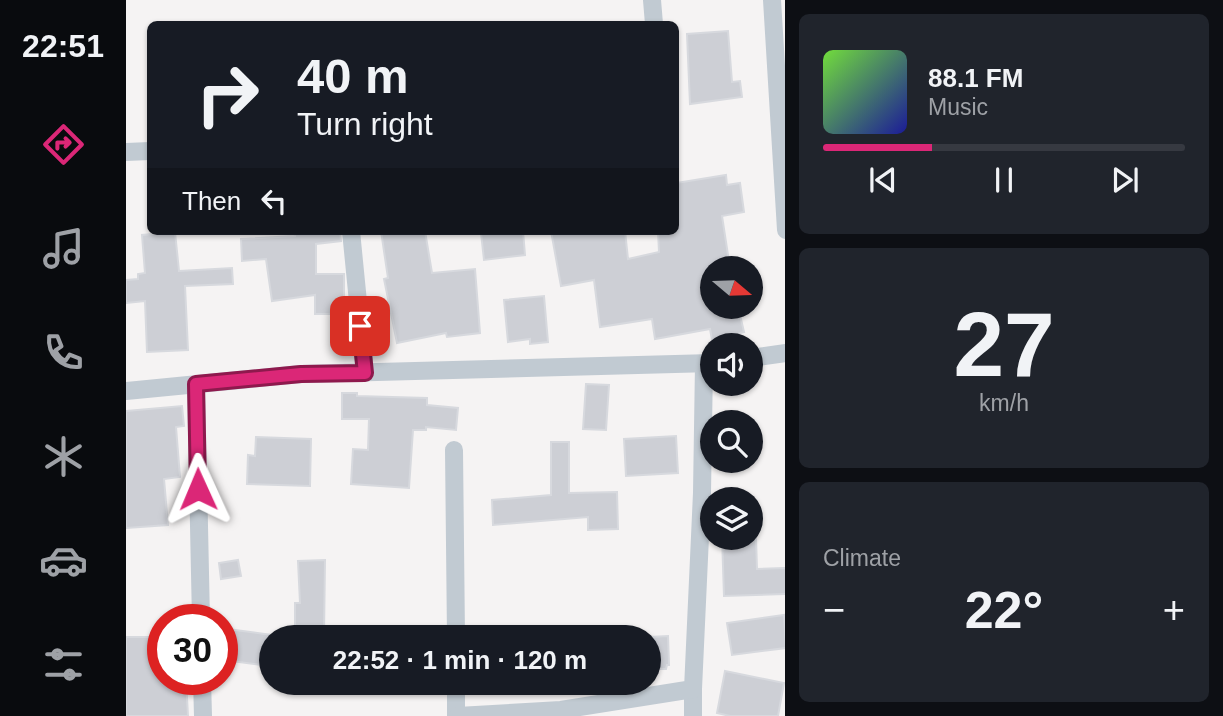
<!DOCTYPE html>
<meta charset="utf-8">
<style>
:root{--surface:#171b24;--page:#20242c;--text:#f1f3f6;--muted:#9ea1a6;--line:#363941;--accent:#db2777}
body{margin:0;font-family:Helvetica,sans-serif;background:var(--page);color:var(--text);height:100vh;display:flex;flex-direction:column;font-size:26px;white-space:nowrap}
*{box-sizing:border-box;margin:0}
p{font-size:23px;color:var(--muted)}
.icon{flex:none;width:38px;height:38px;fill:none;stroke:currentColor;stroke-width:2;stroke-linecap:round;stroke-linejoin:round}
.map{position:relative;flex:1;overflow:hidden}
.details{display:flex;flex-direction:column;gap:14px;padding:14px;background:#0d0f14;width:438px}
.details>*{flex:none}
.guide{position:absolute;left:21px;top:21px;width:532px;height:214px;border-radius:10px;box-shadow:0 2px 5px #0004;background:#171b24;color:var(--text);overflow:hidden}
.needle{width:46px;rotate:109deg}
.buttons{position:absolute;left:574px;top:256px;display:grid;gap:14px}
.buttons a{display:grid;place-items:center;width:63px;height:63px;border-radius:50%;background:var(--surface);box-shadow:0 2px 5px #0004;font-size:35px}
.speed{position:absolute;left:21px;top:604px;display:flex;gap:14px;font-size:35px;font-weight:700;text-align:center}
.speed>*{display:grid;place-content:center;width:91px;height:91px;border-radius:50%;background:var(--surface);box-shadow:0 2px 5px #0004;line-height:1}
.speed .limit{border:10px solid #d22;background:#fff;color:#111}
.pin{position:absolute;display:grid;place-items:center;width:60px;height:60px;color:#fff;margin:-30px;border-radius:14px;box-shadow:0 4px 10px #0006}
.me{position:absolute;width:77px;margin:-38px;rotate:359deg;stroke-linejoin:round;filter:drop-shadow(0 0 5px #0008)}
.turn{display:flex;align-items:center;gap:24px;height:147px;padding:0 35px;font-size:32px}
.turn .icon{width:91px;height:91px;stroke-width:2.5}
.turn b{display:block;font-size:49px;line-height:60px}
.then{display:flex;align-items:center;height:66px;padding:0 35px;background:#0003;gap:14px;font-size:26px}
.big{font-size:52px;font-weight:800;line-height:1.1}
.details .card{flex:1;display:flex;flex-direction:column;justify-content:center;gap:10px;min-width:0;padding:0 24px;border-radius:10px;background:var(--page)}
.details .dial{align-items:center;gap:0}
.dial b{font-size:91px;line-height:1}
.song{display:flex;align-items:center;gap:21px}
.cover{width:84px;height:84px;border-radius:10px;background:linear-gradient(135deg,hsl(100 70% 55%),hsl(240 70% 35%))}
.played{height:7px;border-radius:4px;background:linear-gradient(90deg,var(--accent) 30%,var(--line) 30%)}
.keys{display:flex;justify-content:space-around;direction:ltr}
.heat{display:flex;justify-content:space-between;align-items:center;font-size:38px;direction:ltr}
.trip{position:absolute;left:133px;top:625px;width:402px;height:70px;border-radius:35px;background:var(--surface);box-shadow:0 2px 5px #0004;font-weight:800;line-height:70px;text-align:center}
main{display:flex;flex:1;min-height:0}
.dock{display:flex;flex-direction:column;width:126px;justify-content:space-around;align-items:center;background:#090b0e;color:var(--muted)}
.dock .icon{width:49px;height:49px}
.dock .active{color:var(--accent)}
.dock b{font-size:32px;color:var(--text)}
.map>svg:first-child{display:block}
.building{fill:#cdcfd5;stroke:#d7d9de;stroke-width:2}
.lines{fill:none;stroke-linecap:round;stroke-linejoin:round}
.street{stroke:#c1cad2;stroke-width:18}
.route-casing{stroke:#8e194d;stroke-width:18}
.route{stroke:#db2777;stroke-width:12}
</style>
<main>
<nav class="dock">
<b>22:51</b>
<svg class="icon active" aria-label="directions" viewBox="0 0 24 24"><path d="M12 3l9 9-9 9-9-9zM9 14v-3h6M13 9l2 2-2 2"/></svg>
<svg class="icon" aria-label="music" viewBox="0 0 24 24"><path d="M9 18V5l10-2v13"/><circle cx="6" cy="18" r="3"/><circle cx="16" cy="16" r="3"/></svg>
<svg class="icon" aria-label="phone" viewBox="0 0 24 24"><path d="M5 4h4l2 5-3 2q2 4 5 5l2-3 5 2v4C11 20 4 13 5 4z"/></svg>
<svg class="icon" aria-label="climate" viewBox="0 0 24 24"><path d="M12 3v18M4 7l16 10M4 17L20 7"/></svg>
<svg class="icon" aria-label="car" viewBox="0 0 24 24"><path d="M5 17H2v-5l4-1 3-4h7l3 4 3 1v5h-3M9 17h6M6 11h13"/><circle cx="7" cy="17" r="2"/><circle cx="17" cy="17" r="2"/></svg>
<svg class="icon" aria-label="filters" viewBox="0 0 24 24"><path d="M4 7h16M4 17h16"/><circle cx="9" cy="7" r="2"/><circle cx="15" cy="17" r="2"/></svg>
</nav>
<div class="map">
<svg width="660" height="716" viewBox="0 0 660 716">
<rect width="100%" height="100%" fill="#f5f3f3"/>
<!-- building -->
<g class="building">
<path d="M602 31 606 82 614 81 616 97 564 104 561 34Z"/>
<path d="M600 175 601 185 614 183 618 212 596 216 604 268H586V306H612L618 332 586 340 584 329 529 339 526 319 474 327 468 280 435 286 425 231H499L502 259 533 252 532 231H550V183Z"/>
<path d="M168 231H214L215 241 190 244V274H218V314H189V295L146 301 140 259 116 261 115 239 169 236Z"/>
<path d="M255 231H299L306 273 349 269 354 333 321 337 320 333 271 343 258 279 262 278Z"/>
<path d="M374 231H397L399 255 358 260 355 233Z"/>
<path d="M49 232 53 271 106 268 107 284 59 286 62 350 21 352 19 301 0 303V280L12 279V274L19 273 16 235Z"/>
<path d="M418 296 422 342 404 344V339L382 342 378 300Z"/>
<path d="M460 384 483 385 480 430 457 429Z"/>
<path d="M216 393H231V396L301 398V405L332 408 330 430 300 427V430H287L283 488 225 484 227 449 242 450 243 419H216Z"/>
<path d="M56 406 58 426 50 427 54 477 38 479 42 525 0 528V411Z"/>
<path d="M550 436 552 473 500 476 498 439Z"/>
<path d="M130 437 185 439 184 486 121 484 122 455 129 456Z"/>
<path d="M425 442H443V493L491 492 492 529 462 530V517L367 525 366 500 425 495Z"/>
<path d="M596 537H630L631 569 660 568V594L598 596Z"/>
<path d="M112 560 115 576 95 579 93 563Z"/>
<path d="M199 560 198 635 169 634V603H174L172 561Z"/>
<path d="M658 615 660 648 606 655 601 623Z"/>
<path d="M102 629 147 635 143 666 97 660Z"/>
<path d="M542 636 543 665H541L540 669H523V637Z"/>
<path d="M0 637H37V679H60L62 716H0Z"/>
<path d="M599 671 658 683 652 716H604L591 713Z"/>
</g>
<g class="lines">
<!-- street -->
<g class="street">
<path d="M526 0 528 24"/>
<path d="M646 0 660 230"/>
<path d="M0 152 24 151"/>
<path d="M225 231 239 373"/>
<path d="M625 358 660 353"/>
<path d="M70 385 75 620"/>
<path d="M0 391 175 374 586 363"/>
<path d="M328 450 330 637"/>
<path d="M76 679 77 716"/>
<path d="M330 682V716"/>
<path d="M567 689V716"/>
<path d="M332 716 435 710 567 689 576 493 578 364"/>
</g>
</g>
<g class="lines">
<defs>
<path id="route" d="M72 489 70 384 175 374 239 373 234 326"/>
</defs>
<!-- route casing -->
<use href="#route" class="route-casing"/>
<!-- route -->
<use href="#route" class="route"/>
</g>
</svg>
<div class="buttons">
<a><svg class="needle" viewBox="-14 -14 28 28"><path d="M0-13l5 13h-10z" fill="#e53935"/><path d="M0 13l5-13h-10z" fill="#9ea1a6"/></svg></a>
<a><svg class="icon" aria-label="sound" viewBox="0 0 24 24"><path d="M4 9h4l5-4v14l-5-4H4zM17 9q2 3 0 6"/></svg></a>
<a><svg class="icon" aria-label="search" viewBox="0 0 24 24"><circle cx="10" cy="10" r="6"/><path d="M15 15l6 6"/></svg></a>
<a><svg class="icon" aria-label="layers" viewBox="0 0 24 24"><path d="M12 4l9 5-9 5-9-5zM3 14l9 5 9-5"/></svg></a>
</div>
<div class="speed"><div class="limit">30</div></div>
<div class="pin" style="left:234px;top:326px;background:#d93025"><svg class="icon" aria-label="arrive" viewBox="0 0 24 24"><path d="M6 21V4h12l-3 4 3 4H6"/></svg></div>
<svg class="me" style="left:72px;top:489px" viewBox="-20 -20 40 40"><path d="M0-17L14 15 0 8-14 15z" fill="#db2777" stroke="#fff" stroke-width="4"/></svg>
<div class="trip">22:52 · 1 min · 120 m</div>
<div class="guide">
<div class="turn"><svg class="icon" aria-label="right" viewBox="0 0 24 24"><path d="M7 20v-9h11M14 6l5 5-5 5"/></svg><div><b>40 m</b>Turn right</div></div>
<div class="then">Then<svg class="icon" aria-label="left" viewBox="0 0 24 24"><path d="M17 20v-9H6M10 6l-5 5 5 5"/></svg></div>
</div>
</div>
<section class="details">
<div class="card">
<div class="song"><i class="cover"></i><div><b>88.1 FM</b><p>Music</p></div></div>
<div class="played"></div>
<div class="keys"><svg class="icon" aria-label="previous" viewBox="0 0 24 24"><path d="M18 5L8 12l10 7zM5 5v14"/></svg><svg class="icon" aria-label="pause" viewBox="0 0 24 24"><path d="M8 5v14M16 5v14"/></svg><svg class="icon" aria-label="next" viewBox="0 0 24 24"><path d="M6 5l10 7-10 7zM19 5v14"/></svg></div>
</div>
<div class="card dial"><b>27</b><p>km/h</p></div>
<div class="card"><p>Climate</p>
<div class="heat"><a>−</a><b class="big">22°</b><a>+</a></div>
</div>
</section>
</main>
